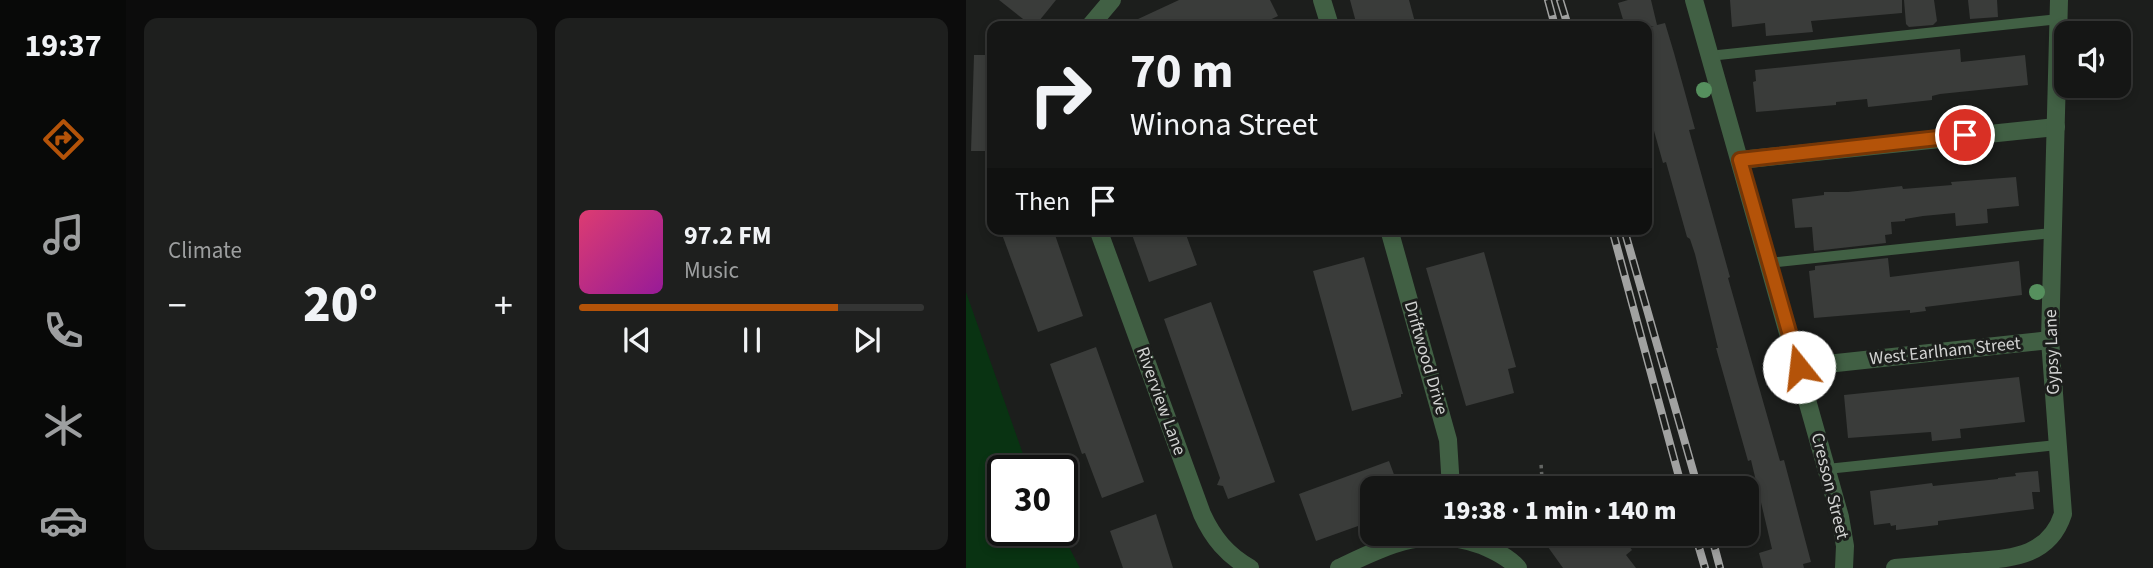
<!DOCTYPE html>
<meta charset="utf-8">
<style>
:root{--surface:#151615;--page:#1e1f1e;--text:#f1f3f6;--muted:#9d9fa0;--line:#343534;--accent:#b45309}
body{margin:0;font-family:"Source Sans 3",sans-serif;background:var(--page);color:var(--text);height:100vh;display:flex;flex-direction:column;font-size:26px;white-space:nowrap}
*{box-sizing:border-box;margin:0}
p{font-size:23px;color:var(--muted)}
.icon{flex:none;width:38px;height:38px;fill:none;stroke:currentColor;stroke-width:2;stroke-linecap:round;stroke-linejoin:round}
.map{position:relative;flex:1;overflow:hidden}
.drawer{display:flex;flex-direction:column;gap:18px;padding:18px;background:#0c0c0c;width:840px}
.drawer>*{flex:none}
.banner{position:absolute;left:21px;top:21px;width:665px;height:214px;border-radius:14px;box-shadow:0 4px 10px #0003,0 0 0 2px var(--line);background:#151615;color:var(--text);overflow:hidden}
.fabs{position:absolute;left:1088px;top:21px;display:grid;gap:14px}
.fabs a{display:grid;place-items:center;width:77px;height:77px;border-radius:14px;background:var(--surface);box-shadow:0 4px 10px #0003,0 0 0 2px var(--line);font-size:35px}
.speed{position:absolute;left:21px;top:455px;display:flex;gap:14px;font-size:35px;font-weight:700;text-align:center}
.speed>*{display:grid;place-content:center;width:91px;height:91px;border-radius:50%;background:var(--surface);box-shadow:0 4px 10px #0003,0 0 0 2px var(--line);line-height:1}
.speed .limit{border:4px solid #111;border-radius:10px;background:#fff;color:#111}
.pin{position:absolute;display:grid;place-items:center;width:60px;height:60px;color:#fff;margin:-30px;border:4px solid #fff;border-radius:50%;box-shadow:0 2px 7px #0007}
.me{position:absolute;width:77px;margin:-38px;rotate:344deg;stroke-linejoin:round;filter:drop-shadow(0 0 5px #0008)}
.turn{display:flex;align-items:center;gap:24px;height:147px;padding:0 28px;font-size:32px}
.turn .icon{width:91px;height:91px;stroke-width:2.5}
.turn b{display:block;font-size:49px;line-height:60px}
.then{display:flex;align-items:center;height:66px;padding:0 28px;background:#0003;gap:14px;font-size:26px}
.big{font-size:52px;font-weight:800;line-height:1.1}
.drawer .tile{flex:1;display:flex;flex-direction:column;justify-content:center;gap:10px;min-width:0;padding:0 24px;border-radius:14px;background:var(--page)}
.song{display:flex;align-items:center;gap:21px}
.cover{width:84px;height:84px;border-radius:10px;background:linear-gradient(135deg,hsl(340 70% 55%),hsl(300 70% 35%))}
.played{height:7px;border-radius:4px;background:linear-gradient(90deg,var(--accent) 75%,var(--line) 75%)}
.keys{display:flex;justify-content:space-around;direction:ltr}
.heat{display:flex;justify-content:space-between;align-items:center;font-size:38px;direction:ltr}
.drawer .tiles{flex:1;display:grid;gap:18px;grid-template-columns:repeat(2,1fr)}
.trip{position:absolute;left:394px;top:476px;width:399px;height:70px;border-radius:14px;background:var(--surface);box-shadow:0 4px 10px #0003,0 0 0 2px var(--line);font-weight:800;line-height:70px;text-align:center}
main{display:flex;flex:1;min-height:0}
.dock{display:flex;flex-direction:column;width:126px;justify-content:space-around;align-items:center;background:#080908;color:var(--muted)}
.dock .icon{width:49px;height:49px}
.dock .on{color:var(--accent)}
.dock b{font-size:32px;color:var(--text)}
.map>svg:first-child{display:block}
.green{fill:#093312}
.building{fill:#3a3c3a}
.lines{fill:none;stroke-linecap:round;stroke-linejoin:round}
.path{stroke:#636563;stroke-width:3.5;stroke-dasharray:3.5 3.5;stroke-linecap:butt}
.lane{stroke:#416044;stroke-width:10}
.street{stroke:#416044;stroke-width:18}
.rail-casing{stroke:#a1a2a1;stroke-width:8}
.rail{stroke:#1c1e1c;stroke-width:5;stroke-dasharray:16;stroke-linecap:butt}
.tree{fill:#56905e}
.route-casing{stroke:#753606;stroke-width:18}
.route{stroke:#b45309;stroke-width:12}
.labels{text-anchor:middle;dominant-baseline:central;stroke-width:6;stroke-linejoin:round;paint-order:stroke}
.street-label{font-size:18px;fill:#d2d3d2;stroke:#1c1e1c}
</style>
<main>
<nav class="dock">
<b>19:37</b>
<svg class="icon on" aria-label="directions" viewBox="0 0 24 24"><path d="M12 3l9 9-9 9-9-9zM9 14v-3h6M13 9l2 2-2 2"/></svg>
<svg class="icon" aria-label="music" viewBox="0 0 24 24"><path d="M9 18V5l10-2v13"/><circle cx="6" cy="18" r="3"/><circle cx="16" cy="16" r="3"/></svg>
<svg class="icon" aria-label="phone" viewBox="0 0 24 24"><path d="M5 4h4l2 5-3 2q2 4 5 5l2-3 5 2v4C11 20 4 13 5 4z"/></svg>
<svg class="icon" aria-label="climate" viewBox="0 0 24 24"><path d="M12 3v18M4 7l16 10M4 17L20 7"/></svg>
<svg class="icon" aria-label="car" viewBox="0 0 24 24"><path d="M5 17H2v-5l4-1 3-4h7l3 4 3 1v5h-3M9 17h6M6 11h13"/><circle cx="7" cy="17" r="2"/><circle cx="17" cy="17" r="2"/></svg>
</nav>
<section class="drawer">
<div class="tiles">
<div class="tile"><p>Climate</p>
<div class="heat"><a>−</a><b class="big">20°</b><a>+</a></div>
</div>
<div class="tile">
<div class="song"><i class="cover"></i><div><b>97.2 FM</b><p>Music</p></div></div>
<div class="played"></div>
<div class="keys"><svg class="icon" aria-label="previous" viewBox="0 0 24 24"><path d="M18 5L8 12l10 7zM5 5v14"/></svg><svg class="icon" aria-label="pause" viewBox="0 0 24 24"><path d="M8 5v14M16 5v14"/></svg><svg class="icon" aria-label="next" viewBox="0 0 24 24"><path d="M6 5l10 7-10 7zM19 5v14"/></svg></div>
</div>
</div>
</section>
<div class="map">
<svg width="1187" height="568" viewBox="0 0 1187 568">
<rect width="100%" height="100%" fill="#1c1e1c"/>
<!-- green -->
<path class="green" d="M0 292 63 471H37V530H94L114 568H0Z"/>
<!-- building -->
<g class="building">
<path d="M33 0H90L69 26H66Z"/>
<path d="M213 0H304L312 16 291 26H157Z"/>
<path d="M384 0H443L450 26H391Z"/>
<path d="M662 0H685L691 25 699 23 708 53 729 129 723 130 764 277 762 278 814 461 818 460 845 562 837 564 838 568H797L793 553 806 549 785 460 782 461 750 348H752L729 254 724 239 721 237 700 162 697 163 681 106V28L688 26H659L652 3Z"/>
<path d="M764 0H936V13L845 21 847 32 800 36 799 23 766 27Z"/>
<path d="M938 0H968L971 21 967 25 943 27 940 24Z"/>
<path d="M1002 0H1031L1032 17 1004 19Z"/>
<path d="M994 49 995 62 1059 55 1062 85 974 94 966 96V100L902 107 901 99 870 102V105L790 112 787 82 790 81 789 70Z"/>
<path d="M8 55H26V151H5Z"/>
<path d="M1050 177 1053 206 1021 209 1022 223 990 226 989 213 957 216 939 219V221L925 222 926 234 919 235 920 243 848 251 846 227 829 228 826 199 858 195V192H882L936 186 937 189 986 185 985 182Z"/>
<path d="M34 229H87L117 316 72 332Z"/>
<path d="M164 229H218L231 265 183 282Z"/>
<path d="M518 252 550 367 542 369 548 393 500 406 460 268Z"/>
<path d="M398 257 437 394H435V397L386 411 347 271Z"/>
<path d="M922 258 924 277 1053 261 1056 295 959 307 960 311 944 313V310L848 318 843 271 849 270V266Z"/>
<path d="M245 302 309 482 262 499 257 486 251 485 254 478 198 319Z"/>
<path d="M130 347 178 482 136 498 119 453 116 454 84 364Z"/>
<path d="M1053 377 1059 422 994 429 995 438 966 441 965 432 882 438 878 395Z"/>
<path d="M423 461 433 488H406V521L350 541 333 494Z"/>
<path d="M1072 471 1074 492H1066L1068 509 972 521V525L930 530V525L925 526 924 523 908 525 904 491 966 483 967 486 1032 479V478L1050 476 1049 473Z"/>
<path d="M190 514 207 568H157L144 531Z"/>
<path d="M580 534H654L666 550 660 555 670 568H597L582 547 587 543Z"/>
</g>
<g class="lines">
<!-- path -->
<g class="path">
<path d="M571 488 576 479 575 463"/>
<path d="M554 536 555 534"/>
</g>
<!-- lane -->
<g class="lane">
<path d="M743 56 1093 19"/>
<path d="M802 263 1086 233"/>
<path d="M861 469 1091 445"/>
</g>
<!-- street -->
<g class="street">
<path d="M356 0 364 26"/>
<path d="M728 0 874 517 879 546 878 568"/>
<path d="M124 26 146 0"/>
<path d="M774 160 1090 127"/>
<path d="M132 229 236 514C247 538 261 555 284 568"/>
<path d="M423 229 482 440 485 488"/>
<path d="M833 367 1084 340"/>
<path d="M373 568C422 545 461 525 515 545 529 551 542 557 552 568"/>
<path d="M929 568C952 566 976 564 999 562 1040 558 1082 560 1097 514L1084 340 1093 0"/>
</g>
<defs>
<g id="rail">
<path d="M582 0 589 26"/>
<path d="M594 0 602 26"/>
<path d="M646 229 716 488"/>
<path d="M658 229 732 488"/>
<path d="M729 534 739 568"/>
<path d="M745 534 754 568"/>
</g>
</defs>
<!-- rail casing -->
<use href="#rail" class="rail-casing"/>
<!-- rail -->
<use href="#rail" class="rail"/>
</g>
<!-- trees -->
<g class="tree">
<circle cx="738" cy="90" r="8"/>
<circle cx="994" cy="121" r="8"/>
<circle cx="1013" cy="149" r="8"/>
<circle cx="1071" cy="292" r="8"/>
</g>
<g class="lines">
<defs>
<path id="route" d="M833 367 774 160 999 135"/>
</defs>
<!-- route casing -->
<use href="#route" class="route-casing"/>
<!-- route -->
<use href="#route" class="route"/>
</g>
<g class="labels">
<!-- street labels -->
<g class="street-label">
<text transform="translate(979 351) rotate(-6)">West Earlham Street</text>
<text transform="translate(1086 352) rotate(-92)">Gypsy Lane</text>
<text transform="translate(460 358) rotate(74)">Driftwood Drive</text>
<text transform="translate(195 401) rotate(70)">Riverview Lane</text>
<text transform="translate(864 486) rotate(76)">Cresson Street</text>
</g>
</g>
</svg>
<div class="fabs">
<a><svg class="icon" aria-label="sound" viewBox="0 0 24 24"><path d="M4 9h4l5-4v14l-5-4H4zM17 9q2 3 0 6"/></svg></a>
</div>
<div class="speed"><div class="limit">30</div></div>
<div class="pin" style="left:999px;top:135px;background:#d93025"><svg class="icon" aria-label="arrive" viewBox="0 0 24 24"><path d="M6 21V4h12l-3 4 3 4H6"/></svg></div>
<svg class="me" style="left:833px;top:367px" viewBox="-20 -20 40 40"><circle r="19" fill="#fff"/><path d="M0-13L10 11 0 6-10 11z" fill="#b45309"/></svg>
<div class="trip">19:38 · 1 min · 140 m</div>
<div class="banner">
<div class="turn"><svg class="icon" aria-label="right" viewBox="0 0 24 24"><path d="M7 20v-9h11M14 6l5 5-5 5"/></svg><div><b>70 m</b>Winona Street</div></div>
<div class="then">Then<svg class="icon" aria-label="arrive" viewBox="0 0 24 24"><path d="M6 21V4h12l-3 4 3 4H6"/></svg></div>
</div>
</div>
</main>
